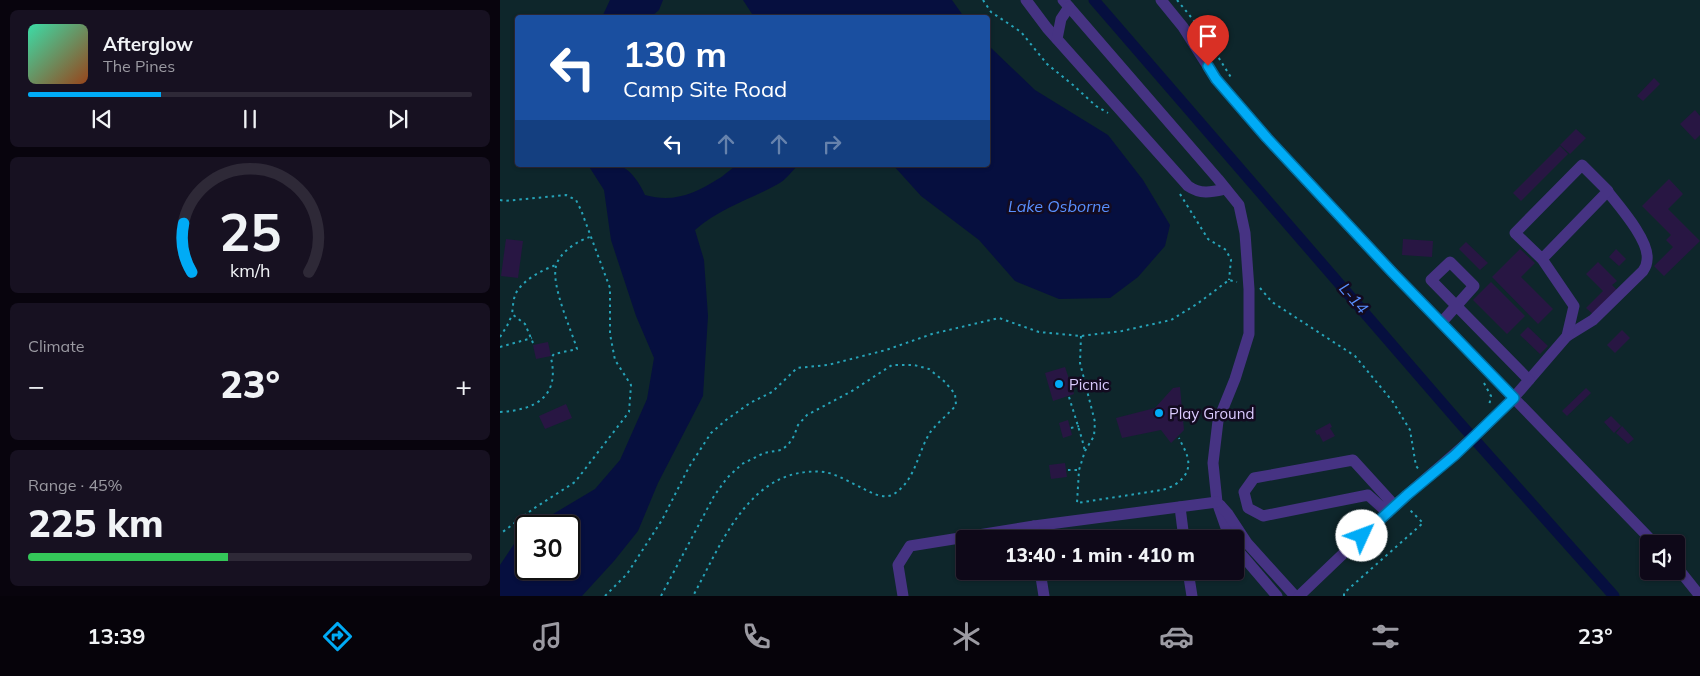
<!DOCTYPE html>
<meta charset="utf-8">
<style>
:root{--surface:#0e0818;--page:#171121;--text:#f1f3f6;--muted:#9b9aa2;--line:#2e2937;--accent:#00abf6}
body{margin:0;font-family:Mulish,sans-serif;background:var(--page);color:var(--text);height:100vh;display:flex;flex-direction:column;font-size:19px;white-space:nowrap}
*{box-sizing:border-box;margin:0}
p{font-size:16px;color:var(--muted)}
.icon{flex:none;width:28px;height:28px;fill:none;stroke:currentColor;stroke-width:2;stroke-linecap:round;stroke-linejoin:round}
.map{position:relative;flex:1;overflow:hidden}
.side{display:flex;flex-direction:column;gap:10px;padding:10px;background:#08040d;width:500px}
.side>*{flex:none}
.guide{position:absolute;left:15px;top:15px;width:475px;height:152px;border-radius:5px;box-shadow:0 1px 4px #0004,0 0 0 1px var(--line);background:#1a4fa0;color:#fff;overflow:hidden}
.buttons{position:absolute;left:1140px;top:535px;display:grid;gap:10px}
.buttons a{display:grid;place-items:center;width:45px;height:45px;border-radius:5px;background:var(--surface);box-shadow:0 1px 4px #0004,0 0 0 1px var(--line);font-size:25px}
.speed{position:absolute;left:15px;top:515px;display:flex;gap:10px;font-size:25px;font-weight:700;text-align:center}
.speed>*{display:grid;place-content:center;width:65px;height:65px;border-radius:50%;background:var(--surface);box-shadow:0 1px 4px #0004,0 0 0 1px var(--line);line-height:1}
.speed .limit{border:2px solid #111;border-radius:8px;background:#fff;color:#111}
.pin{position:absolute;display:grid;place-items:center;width:42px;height:42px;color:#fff;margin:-51px -21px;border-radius:50% 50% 50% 0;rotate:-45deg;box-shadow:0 0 5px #0007}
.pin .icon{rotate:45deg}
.me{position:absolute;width:55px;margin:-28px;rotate:47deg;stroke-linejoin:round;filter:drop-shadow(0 0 4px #0008)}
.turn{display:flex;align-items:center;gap:18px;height:105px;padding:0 25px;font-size:22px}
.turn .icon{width:65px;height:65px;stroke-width:2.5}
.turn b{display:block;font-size:35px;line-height:42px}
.lanes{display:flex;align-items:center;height:48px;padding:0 25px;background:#0003;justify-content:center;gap:25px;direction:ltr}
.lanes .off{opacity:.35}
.big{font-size:38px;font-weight:800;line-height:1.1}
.side .tile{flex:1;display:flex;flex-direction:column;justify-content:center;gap:8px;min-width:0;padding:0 18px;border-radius:8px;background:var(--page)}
.side .dial{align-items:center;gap:0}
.dial svg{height:130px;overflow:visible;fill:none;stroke:var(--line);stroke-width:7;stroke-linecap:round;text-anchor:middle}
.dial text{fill:var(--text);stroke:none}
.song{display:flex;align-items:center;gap:15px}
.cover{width:60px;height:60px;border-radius:8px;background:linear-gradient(135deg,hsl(160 70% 55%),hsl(20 70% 35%))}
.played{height:5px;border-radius:2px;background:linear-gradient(90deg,var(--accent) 30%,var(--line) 30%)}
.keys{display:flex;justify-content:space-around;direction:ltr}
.heat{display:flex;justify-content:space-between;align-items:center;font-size:28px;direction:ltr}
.charge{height:8px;border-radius:4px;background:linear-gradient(90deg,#34c759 45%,var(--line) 0)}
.trip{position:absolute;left:456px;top:530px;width:288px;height:50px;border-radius:5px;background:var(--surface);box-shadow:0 1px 4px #0004,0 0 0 1px var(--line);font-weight:800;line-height:50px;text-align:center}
.tabs{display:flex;height:80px;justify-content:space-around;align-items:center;background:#06030a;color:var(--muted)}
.tabs .icon{width:35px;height:35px}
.tabs .active{color:var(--accent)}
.tabs b{font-size:22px;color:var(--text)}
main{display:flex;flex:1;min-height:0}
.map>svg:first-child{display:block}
.green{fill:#0e262b;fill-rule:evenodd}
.water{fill:#060f3f}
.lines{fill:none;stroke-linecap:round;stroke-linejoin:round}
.canal{stroke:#060f3f;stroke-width:11}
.building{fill:#281643}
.path{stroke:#26a3b8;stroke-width:2;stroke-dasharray:2.5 4;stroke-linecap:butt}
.minor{stroke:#463383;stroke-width:11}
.route-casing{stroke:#006fa0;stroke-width:12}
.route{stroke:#00abf6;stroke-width:9}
.poi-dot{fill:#00abf6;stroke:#130b20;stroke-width:2}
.labels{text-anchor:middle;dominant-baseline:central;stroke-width:5;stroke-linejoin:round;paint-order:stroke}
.poi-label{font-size:15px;fill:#dbcbff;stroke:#130b20;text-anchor:start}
.water-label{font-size:16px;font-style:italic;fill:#5990ff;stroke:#130b20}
</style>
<main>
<section class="side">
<div class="tile">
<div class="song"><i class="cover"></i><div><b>Afterglow</b><p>The Pines</p></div></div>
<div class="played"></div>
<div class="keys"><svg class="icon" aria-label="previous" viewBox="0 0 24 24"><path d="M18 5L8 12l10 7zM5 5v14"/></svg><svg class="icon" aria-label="pause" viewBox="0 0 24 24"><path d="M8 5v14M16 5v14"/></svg><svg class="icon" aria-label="next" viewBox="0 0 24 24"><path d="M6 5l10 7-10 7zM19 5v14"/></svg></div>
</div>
<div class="tile dial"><svg viewBox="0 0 100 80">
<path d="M14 69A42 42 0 1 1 86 69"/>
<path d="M14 69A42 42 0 0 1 9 39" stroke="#00abf6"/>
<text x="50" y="56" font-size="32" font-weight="700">25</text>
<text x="50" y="72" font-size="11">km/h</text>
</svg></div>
<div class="tile"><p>Climate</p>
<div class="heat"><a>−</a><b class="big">23°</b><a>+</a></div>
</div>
<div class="tile"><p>Range · 45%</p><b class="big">225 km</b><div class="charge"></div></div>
</section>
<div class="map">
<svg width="1200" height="596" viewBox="0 0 1200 596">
<rect width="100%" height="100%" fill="#130b20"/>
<!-- green -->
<path class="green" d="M0 0H1200V596H0ZM18 18H488V165H18ZM26 526H69V569H26ZM465 539H735V571H465ZM1149 544H1176V571H1149Z"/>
<!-- water -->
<g class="water">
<path d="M110 0H163L159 10 151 17H102Z"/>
<path d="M243 0H452L464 17H254Z"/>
<path d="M488 45 535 90 608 135 643 180 670 225 665 246 638 277 610 298 559 299 515 281 479 240 421 196 393 165H488Z"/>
<path d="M88 165C97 165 109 163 118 165 131 169 140 184 145 195 173 203 194 194 218 179 224 176 230 169 236 166 243 163 287 165 298 165 292 171 286 180 278 184 250 200 220 208 195 230L204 260 208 316 203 396 158 483 138 531 114 561 82 596H0V565L20 535 26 530V569H69V526H33L95 489 120 460 147 399 154 358 136 316 111 240 104 190Z"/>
</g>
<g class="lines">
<!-- canal -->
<path class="canal" d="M594 0 958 421 1114 596"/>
</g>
<!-- building -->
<g class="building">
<path d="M1154 78 1160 84 1143 101 1137 96Z"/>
<path d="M1195 110 1200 116V135L1195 140 1180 124Z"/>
<path d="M1076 129 1086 138 1070 154 1060 145Z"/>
<path d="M1060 146 1068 154 1021 201 1013 193Z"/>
<path d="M1169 179 1183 194 1168 209 1200 241 1164 276 1154 266 1173 247 1166 240 1171 235 1142 206Z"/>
<path d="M6 239 23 241 18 278 1 276Z"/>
<path d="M903 239 933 241 932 257 902 255Z"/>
<path d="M966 242 988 263 980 270 959 249Z"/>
<path d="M1020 249 1035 263 1021 277 1053 309 1038 324 992 277Z"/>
<path d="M1116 249 1126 259 1119 266 1109 257Z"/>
<path d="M1098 262 1117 281 1112 285 1118 291 1094 315 1086 308 1103 291 1086 274Z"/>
<path d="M991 282 1025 316 1007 334 973 300Z"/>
<path d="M1028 327 1048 346 1040 354 1020 335Z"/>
<path d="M1122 330 1130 338 1115 353 1107 345Z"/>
<path d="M48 342 51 356 36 359 33 345Z"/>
<path d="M565 367 574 394 553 401 545 373Z"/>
<path d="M680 387 684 430 671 443 661 430 622 438 616 418 655 408 673 388Z"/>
<path d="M1086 388 1091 393 1067 416 1062 411Z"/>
<path d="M66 404 72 418 45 429 39 416Z"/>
<path d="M1111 416 1121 426 1114 433 1104 422Z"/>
<path d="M568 420 572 435 563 438 559 423Z"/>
<path d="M830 423 832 427 830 428 835 436 823 442 819 434 817 435 815 431Z"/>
<path d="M1122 426 1134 439 1128 444 1116 433Z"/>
<path d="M565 463 567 477 551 479 549 465Z"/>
</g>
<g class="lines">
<!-- path -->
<g class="path">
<path d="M483 0 491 12 521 32 547 64 573 85 596 106 608 113"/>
<path d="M677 0 700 28 732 79"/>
<path d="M680 194 708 239 726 250 731 260 729 280"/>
<path d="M0 200 5 201 66 195 76 200 81 210 110 288V334L115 360 131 385 129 412 75 482 33 509 0 534"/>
<path d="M760 288 772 302 855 356 893 402 910 430 916 466 920 471"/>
<path d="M581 336 580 363 595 422 594 436 585 451 579 470 577 503 662 490C675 487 691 476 688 460 687 452 682 445 679 438"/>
<path d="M0 337 7 326 12 315"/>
<path d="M33 343 25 324 12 314C13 307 13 299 16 293 23 280 42 270 56 265"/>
<path d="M0 347 32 338"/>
<path d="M984 383 991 396 989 406"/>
<path d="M569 397 582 439 585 451"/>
<path d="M0 412C35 410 60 397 51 358L54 354 77 349C71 329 51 286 56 266 59 253 77 241 90 237"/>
<path d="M571 428 579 426"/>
<path d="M568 470H579"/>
<path d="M105 596 127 574 162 520 189 467 211 433 226 420 250 403 272 392 297 368 328 365 386 350 432 334 499 318 539 332 581 336 622 331 671 320 697 304 729 280 737 282"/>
<path d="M161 596 214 496 227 478 242 464 264 453 281 450 288 445 294 436 298 425 307 415 352 391 392 365H414L429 369 445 382 455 394 456 405C449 414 432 427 428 436 417 456 415 480 394 494 384 500 372 493 362 488 351 483 337 474 324 472 250 465 222 543 193 596"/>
<path d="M844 596V593L923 523 909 509"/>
</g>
<!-- minor -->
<g class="minor">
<path d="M526 0 547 28 688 186C701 195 712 192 726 189"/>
<path d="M563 0 718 179 739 205 745 233 749 289V334L735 379 718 421 713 463 717 502 730 539"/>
<path d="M661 0 683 27 716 79 767 138 892 272 1155 544"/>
<path d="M557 39 561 19 569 7"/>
<path d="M1067 336 1093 320 1143 271C1145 268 1147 264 1147 260 1150 241 1119 206 1108 192"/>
<path d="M1029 380 1067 336 1074 306 1042 259 1015 233 1082 165 1108 191 1042 259"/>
<path d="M720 505 728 514 747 543 795 596"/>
<path d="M680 507 684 539"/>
<path d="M888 513 868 495 763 516 748 508 744 492 754 478 853 460 895 506"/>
<path d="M536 539 534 526 717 502"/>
<path d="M735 547 777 596"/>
<path d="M1176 566 1200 596"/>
<path d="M540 571 544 596"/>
<path d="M688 571 692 596"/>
<path d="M403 596 398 565 410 546 534 526"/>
<path d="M799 596C835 562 870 527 907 495 949 458 993 423 1029 380L931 280 950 262 974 286 941 323"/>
</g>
</g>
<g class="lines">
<defs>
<path id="route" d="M708 66 716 79 767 138 892 272 1014 398 955 455 907 495 862 536"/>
</defs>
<!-- route casing -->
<use href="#route" class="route-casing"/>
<!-- route -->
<use href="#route" class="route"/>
</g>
<!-- markers -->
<g class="poi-dot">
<circle cx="559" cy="384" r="5"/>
<circle cx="659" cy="413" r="5"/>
</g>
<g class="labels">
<!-- poi labels -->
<g class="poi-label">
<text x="569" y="384">Picnic</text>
<text x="669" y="413">Play Ground</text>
</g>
<!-- water labels -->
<g class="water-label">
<text x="559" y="206">Lake Osborne</text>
<text transform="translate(854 298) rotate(49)">L-14</text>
</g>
</g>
</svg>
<div class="buttons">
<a><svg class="icon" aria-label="sound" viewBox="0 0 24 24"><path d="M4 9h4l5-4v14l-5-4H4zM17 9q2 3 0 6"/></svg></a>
</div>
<div class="speed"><div class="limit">30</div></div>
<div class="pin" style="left:708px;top:66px;background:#d93025"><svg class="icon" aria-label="arrive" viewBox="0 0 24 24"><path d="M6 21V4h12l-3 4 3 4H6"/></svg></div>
<svg class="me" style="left:862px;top:536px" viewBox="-20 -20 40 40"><circle r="19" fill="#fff"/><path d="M0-13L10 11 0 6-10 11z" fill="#00abf6"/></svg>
<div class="trip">13:40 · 1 min · 410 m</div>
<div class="guide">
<div class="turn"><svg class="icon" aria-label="left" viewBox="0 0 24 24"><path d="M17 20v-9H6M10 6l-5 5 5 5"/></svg><div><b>130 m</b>Camp Site Road</div></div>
<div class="lanes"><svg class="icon" aria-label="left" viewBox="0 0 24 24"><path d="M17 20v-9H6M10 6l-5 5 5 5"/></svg><svg class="icon off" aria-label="ahead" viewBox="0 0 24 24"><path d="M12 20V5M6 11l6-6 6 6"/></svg><svg class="icon off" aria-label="ahead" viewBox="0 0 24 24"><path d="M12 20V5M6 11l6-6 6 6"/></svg><svg class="icon off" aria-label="right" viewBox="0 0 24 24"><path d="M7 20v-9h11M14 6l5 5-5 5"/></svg></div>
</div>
</div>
</main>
<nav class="tabs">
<b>13:39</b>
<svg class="icon active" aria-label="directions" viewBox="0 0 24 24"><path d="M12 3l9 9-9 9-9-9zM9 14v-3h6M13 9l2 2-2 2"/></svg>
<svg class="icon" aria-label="music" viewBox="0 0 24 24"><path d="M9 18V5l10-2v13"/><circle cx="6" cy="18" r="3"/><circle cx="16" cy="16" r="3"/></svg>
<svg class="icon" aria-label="phone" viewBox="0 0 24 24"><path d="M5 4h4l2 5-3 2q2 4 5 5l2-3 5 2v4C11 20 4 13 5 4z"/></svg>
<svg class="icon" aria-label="climate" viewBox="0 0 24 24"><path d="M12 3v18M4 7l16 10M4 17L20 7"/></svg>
<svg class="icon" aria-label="car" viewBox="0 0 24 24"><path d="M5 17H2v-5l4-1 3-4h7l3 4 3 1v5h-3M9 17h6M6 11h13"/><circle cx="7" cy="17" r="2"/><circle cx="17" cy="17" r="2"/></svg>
<svg class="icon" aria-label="filters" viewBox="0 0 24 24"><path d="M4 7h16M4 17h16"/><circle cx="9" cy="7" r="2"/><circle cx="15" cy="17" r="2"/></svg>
<b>23°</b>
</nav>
